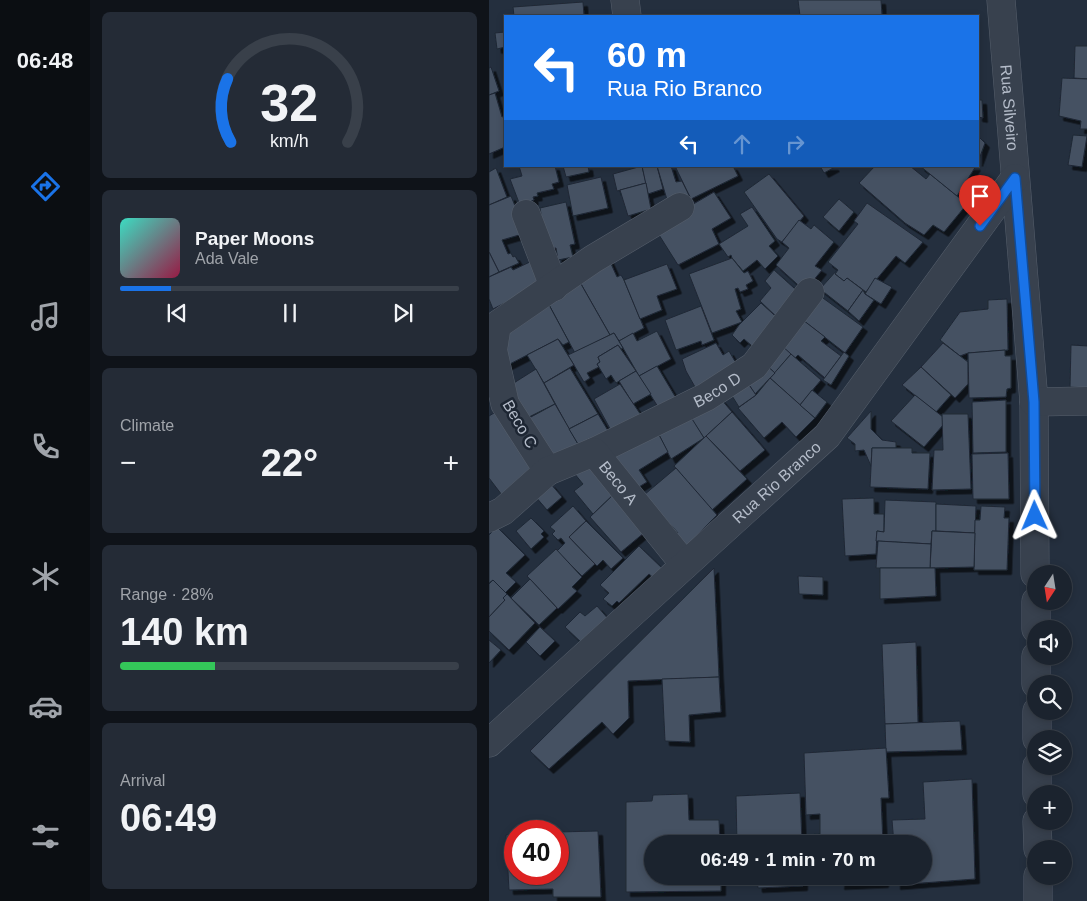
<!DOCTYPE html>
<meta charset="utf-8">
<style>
:root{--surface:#1b232e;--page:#242b36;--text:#f1f3f6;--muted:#a0a4aa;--line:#39404a;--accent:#1a73e8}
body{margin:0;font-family:Arial,sans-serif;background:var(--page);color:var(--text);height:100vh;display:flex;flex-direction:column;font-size:19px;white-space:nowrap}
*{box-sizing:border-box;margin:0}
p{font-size:16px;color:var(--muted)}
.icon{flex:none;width:28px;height:28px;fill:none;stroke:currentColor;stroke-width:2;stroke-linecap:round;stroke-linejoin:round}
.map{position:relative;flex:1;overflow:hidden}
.side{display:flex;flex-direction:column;gap:12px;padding:12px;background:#0f1319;width:399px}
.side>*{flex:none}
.banner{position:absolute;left:15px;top:15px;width:475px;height:152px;border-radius:0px;box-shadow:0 2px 8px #0003,0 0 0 1px var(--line);background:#1a73e8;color:#fff;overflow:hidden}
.needle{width:32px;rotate:192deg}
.tools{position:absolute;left:538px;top:565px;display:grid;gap:10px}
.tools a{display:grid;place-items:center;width:45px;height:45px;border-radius:50%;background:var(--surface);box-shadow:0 2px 8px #0003,0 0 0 1px var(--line);font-size:25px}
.speed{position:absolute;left:15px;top:820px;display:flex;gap:10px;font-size:25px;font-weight:700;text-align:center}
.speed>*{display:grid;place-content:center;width:65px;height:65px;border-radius:50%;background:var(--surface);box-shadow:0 2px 8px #0003,0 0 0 1px var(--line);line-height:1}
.speed .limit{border:8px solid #d22;background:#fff;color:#111}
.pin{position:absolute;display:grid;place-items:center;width:42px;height:42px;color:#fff;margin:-51px -21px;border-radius:50% 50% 50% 0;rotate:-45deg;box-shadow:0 0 5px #0007}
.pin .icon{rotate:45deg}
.me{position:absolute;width:55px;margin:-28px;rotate:359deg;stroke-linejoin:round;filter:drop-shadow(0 0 4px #0008)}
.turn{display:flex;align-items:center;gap:18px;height:105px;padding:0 20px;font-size:22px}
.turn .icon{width:65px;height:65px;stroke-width:2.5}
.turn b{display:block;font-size:35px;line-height:42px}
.lanes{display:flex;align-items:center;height:48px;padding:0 20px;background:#0003;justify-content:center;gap:25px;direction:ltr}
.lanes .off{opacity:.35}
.big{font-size:38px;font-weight:700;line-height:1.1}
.side .tile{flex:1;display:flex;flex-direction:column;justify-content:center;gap:8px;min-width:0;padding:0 18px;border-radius:8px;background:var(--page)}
.side .dial{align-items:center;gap:0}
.dial svg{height:130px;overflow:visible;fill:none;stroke:var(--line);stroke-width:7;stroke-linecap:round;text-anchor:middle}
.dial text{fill:var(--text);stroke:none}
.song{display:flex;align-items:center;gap:15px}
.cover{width:60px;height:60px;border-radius:8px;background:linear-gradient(135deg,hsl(170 70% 55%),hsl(340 70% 35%))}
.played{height:5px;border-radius:2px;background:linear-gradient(90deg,var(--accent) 15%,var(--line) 15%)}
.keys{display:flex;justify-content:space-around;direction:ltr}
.heat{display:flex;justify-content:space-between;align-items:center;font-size:28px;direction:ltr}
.charge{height:8px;border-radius:4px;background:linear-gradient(90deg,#34c759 28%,var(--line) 0)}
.trip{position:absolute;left:155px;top:835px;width:288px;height:50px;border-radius:25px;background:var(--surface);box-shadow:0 2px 8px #0003,0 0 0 1px var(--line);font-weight:700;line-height:50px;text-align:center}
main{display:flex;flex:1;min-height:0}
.tab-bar{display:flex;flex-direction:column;width:90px;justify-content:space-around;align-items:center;background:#0b0e12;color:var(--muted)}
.tab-bar .icon{width:35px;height:35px}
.tab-bar .current{color:var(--accent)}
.tab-bar b{font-size:22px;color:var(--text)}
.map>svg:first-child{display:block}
.building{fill:#455162;stroke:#1f2835;filter:url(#shadow)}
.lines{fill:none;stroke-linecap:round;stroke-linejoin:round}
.minor-casing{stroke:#565f6c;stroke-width:29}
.minor{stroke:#38414e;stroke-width:28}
.route-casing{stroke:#114b97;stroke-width:12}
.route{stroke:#1a73e8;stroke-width:9}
.labels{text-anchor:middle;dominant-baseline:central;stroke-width:5;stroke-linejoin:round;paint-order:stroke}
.street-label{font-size:16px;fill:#b4bcc9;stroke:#1d2633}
</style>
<main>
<nav class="tab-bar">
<b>06:48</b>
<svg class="icon current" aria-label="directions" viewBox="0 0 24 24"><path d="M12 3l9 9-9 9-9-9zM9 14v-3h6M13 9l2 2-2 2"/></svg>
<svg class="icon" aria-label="music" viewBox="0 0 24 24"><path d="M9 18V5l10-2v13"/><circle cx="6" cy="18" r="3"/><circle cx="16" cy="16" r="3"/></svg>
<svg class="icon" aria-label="phone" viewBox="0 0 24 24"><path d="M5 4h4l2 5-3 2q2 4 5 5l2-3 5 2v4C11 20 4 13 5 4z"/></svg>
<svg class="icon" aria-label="climate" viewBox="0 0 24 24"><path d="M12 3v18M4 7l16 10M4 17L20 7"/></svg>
<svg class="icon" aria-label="car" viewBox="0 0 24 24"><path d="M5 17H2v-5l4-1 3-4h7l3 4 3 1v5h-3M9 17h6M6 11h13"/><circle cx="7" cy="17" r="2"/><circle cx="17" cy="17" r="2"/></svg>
<svg class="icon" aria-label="filters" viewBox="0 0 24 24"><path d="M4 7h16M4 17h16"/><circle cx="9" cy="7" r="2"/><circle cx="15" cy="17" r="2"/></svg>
</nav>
<section class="side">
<div class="tile dial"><svg viewBox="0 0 100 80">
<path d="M14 69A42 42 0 1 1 86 69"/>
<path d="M14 69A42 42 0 0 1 12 30" stroke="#1a73e8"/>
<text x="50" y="56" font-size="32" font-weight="700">32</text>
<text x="50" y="72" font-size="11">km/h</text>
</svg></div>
<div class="tile">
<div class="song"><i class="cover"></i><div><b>Paper Moons</b><p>Ada Vale</p></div></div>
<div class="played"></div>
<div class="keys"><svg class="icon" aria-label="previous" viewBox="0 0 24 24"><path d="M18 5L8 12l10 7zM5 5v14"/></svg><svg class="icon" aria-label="pause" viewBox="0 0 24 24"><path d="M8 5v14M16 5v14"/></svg><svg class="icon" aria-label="next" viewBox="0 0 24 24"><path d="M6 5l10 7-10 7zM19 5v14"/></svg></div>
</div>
<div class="tile"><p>Climate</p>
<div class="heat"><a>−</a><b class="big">22°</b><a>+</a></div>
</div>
<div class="tile"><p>Range · 28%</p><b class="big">140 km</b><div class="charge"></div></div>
<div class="tile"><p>Arrival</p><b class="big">06:49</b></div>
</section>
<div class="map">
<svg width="599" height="901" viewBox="0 0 599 901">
<defs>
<filter id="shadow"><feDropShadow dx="4.5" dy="4.5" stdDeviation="0" flood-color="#0009"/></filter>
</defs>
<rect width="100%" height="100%" fill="#242f3e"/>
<!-- building -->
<g class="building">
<path d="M309 0H392L393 15 311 16Z"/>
<path d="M94 2 95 16H25L24 7Z"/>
<path d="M16 32V47L8 49 6 33Z"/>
<path d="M586 46H599V79L585 78Z"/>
<path d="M2 67 10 91 0 95V68Z"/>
<path d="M573 78 599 79V129H591L592 121 570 116Z"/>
<path d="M6 93 13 117 16 116V147L0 154V95Z"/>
<path d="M489 100H493L494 118 489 117Z"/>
<path d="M584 135 598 136 593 167 579 165Z"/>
<path d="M489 136 496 143 489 162Z"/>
<path d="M30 166H66L70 182 63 184 65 189 48 193 49 196 44 197 45 200 42 201 43 205 32 208 21 179 33 176Z"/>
<path d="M74 166H99L100 172 77 177Z"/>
<path d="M153 166 157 183 128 191 124 174Z"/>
<path d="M153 166H168L174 189 159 194Z"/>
<path d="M168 166H182L187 182 193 181 200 195 179 203Z"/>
<path d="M186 166H244L249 176 202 199Z"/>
<path d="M331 166H345L346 167 335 173Z"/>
<path d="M386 166H421L437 179 441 174 478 204 455 232 444 225 435 235 416 223 370 183Z"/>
<path d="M431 166H487L468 196Z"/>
<path d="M7 168 18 197 0 205V172Z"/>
<path d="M280 174 315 216 293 242 288 239 255 192Z"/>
<path d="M112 177 119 208 84 216 78 185Z"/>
<path d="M157 183 162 209 139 216 131 190Z"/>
<path d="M225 192 242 218 223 229 230 244 189 265 165 227Z"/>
<path d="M22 196 37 233 13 240 19 254 22 253 24 257 26 256 30 263 10 272 0 252V205Z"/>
<path d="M350 199 365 212 350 231 334 217Z"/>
<path d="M77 202 86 244 81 245 84 257 69 260 67 248 58 249 51 208Z"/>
<path d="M378 203 434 242 416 263 407 256 377 292 358 278 355 281 346 274 349 270 339 262 369 224 365 221Z"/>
<path d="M263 207 286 241 280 246 289 256 276 269 268 260 254 271 243 258 242 255 239 257 230 244 259 226 251 214Z"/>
<path d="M310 220 322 229 325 225 345 242 326 266 333 270 323 282 318 293 287 265 300 248 293 242Z"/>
<path d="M0 252 10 272 0 277Z"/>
<path d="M119 257 128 277 132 275 135 280 155 328 130 341 125 333 121 335 88 277Z"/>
<path d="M243 258 255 273 259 271 264 281 257 285 259 289 251 292 249 288 246 289 252 309 247 311 253 322 223 333 200 274Z"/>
<path d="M45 260 57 282 4 309 0 299V277L22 267 24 270Z"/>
<path d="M178 264 188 289 168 296 173 310 151 319 135 280Z"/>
<path d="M285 270 315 297 294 323 271 301 282 288 276 281Z"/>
<path d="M348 270 346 274 355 281 358 278 374 290 359 311 331 289Z"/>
<path d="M88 277 121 335 86 353 59 303Z"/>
<path d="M386 278 403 287 392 304 376 294Z"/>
<path d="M374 290 376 294 385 300 370 321 359 311Z"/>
<path d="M327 293 374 327 356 353 310 317Z"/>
<path d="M518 299 519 350 479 353 471 356 451 340 471 312 499 309V300Z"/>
<path d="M59 303 80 342 74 345 69 339 17 366 15 328Z"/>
<path d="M272 303 294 323 271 353 255 339 251 343 243 335 250 325Z"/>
<path d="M212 306 225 340 213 345 212 341 187 350 176 320Z"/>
<path d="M310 317 336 337 332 341 352 356 336 378 309 355 306 358 287 341Z"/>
<path d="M168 331 182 359 150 376 130 341 144 333 148 341Z"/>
<path d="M125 333 134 348 132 349 129 345 109 357 111 362 108 364 110 367 98 373 101 378 95 382 79 355Z"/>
<path d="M69 339 85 365 55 383 38 355Z"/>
<path d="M227 343 234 355 240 351 251 370 210 394 197 371 193 359Z"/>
<path d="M454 343 479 362V384L466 398 432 367Z"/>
<path d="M129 345 147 371 127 383 122 375 117 379 108 364 111 362 109 357Z"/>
<path d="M292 345 302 354 286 373 276 364Z"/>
<path d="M582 345 599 346V388L581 387Z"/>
<path d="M516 350V356H522V388L518 389 517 397 480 398 479 353Z"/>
<path d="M355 352 360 356 342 385 334 380Z"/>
<path d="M302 354 332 380 311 405 281 378Z"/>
<path d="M276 364 286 373 266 394 256 379Z"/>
<path d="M168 366 187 398 169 407 150 376Z"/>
<path d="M432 367 462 395 447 412 413 385Z"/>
<path d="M81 368 109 414 80 429 55 383Z"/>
<path d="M47 369 66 404 38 418 20 386Z"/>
<path d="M147 371 162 394 144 404 130 381Z"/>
<path d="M281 378 326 418 307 437 293 422 275 438 249 408 267 395Z"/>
<path d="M256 379 267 395 250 407 240 391Z"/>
<path d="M131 384 154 418 125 436 105 399Z"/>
<path d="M323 390 338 402 326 418 311 405Z"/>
<path d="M426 395 454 417V425L435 447 402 421Z"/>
<path d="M231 398 243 412 215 438 201 417Z"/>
<path d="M517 400V452L484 453 483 402Z"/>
<path d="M66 404 89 444 65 459 40 418Z"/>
<path d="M15 407 51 469 16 499 0 478V416Z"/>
<path d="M382 411V429L393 440 407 442V448H383L382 466 375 450 366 451V444L358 438Z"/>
<path d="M243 412 276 450 251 471 217 436Z"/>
<path d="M109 414 121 434 89 444 80 429Z"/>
<path d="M200 414 215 438 182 459 168 431Z"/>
<path d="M453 414H479L482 489 443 490 445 450H454Z"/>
<path d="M168 431 179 452 150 470 158 482 145 490 123 454Z"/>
<path d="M217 436 258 479 223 510 185 466Z"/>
<path d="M383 448H423V453H441L439 489 381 487Z"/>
<path d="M519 453 520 499H484L483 454Z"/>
<path d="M102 465 124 495 104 514 85 491 94 484 85 473Z"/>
<path d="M187 468 228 515 197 546 187 535 189 533 155 495Z"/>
<path d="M61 483 73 497 58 510 46 496Z"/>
<path d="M124 495 156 532 132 552 101 517Z"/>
<path d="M385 498V514H395V532L388 531 387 554 356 556 353 499Z"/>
<path d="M396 500 447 502V531H443L442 544 387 541 388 531 395 532Z"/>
<path d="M447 504 487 506 486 533 447 531Z"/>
<path d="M84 506 97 521 80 537 106 564 93 576 68 551 76 543 72 538 69 540 63 534 66 531 61 527Z"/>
<path d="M492 506 516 507 515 518H520L518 570H485L486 520H491Z"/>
<path d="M42 518 55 531 52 534 55 537 42 549 27 531Z"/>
<path d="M97 521 134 558 122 569 114 560 108 566 106 564 80 537Z"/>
<path d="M8 527 36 555 17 573 27 582 16 593 4 580 0 583V535Z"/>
<path d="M443 531 486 533 485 567 441 568Z"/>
<path d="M389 541 442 544 441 568H387Z"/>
<path d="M150 546 175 570 166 579 160 574 130 603 128 601 123 606 114 599 120 593 111 585Z"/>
<path d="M67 549 93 577 83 587 88 591 69 609 38 576Z"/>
<path d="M225 568 230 677 139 681 140 718 124 734 113 722 60 769 41 751Z"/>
<path d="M391 568H446L447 596 391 599Z"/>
<path d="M309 576 334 577V595L310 594Z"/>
<path d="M41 579 68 608 50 625 22 598Z"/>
<path d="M4 580 18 594 14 598 16 600 0 617V584Z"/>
<path d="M18 594 46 623 20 650 0 631V617L16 600 14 598Z"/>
<path d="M108 606 121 621 95 645 76 627 91 612 96 616Z"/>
<path d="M51 627 66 641 51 656 37 642Z"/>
<path d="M0 640 12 650 0 663Z"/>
<path d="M427 642 429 723 396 724 393 644Z"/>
<path d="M230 677 232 712 200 715 201 742 176 741 173 679Z"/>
<path d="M471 721 473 750 397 752 396 724Z"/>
<path d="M397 748 400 798H392L394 844H319L318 835 331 834V814L317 815 315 753Z"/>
<path d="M483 779 486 879 407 885V876H434V844H405L403 820 436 819 434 782Z"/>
<path d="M311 793 313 844H248L247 796Z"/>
<path d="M199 794 200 820H230L231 844H164V876H232V891L137 892V802L163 801 164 795Z"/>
<path d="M109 831 112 897H64V889L20 890 17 835 26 834V874H69V832Z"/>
<path d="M249 876H314V886L269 888 268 878 249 879Z"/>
<path d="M352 876H395V883L351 885Z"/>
</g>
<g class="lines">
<defs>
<g id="minor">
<path d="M136 0 138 16"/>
<path id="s1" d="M512 0 545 402 546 574"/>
<path d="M37 214 65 287"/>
<path d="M545 402 599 401"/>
<path id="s2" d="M105 452 217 397 265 366 321 292"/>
<path d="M59 471 16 404 4 350 8 325 104 259 191 207"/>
<path id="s3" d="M0 518 14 511 59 471 105 452 196 565"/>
<path d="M547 601V629"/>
<path d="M547 656V684"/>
<path d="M548 711V739"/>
<path id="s4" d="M0 743 338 436 526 178"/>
<path d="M548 766V794"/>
<path d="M548 821 549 849"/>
<path d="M549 876V901"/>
</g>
</defs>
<!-- minor casing -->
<use href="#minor" class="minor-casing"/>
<!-- minor -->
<use href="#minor" class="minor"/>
</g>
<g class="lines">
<defs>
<path id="route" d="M491 226 526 178 545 402 546 516"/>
</defs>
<!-- route casing -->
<use href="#route" class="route-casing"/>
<!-- route -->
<use href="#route" class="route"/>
</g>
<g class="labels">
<!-- street labels -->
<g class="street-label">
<text stroke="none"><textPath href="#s1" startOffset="108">Rua Silveiro</textPath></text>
<text stroke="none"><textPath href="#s2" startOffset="138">Beco D</textPath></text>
<text transform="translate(31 424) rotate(60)">Beco C</text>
<text stroke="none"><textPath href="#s4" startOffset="388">Rua Rio Branco</textPath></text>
<text stroke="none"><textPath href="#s3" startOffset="165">Beco A</textPath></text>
</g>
</g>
</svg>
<div class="tools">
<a><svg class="needle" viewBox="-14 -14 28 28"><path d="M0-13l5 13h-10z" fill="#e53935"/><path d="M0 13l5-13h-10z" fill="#a0a4aa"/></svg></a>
<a><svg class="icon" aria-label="sound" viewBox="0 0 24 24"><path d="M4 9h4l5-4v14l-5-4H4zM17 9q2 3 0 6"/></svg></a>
<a><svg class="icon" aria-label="search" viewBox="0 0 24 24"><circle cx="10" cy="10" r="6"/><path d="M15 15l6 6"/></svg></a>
<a><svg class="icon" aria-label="layers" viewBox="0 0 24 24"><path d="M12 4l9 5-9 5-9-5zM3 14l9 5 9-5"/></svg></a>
<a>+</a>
<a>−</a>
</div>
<div class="speed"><div class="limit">40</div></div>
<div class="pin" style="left:491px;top:226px;background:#d93025"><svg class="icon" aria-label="arrive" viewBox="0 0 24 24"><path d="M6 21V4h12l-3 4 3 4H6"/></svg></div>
<svg class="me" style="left:546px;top:516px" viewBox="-20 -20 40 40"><path d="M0-17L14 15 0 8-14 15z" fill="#1a73e8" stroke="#fff" stroke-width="4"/></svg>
<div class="trip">06:49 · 1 min · 70 m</div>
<div class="banner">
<div class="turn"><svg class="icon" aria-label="left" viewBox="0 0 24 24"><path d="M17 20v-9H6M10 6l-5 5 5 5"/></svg><div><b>60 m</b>Rua Rio Branco</div></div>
<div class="lanes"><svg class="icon" aria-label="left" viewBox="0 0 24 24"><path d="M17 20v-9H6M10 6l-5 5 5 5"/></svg><svg class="icon off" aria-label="ahead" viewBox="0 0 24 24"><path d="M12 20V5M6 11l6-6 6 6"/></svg><svg class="icon off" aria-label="right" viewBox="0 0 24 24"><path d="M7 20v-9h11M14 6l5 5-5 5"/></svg></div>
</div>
</div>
</main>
